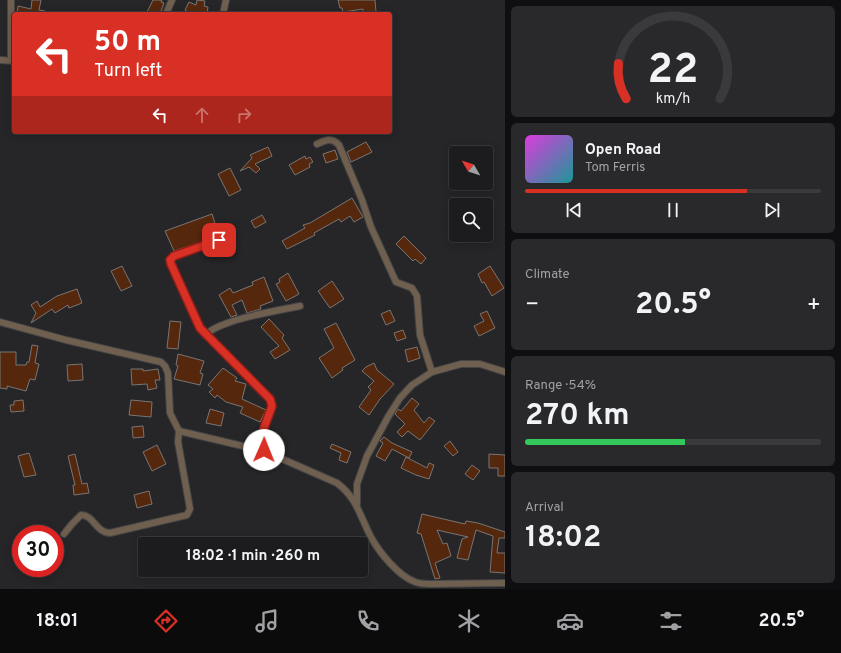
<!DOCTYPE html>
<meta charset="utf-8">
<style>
:root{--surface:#1c1c1f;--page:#29292c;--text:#f1f3f6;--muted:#a0a1a4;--line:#3a3a3d;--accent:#d93025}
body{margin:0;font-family:Overpass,sans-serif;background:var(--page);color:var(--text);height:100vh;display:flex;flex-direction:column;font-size:15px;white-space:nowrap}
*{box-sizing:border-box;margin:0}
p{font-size:13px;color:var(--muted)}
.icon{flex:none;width:22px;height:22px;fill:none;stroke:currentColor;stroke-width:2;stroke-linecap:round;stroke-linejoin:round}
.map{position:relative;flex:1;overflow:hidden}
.panel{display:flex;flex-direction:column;gap:6px;padding:6px;background:#0f0f11;width:336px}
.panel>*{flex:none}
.guide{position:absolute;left:12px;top:12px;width:380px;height:122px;border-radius:4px;box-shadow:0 2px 10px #0003,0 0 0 1px var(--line);background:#d93025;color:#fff;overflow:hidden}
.needle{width:26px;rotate:309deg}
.tools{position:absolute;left:449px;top:146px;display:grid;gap:8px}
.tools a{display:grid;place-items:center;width:44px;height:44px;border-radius:4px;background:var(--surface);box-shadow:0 2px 10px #0003,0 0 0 1px var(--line);font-size:20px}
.speed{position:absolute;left:12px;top:525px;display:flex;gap:8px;font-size:20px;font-weight:700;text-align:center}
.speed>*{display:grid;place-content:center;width:52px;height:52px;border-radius:50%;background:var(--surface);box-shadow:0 2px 10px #0003,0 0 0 1px var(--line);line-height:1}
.speed .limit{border:6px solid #d22;background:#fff;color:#111}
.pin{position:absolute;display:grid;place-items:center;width:34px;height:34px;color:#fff;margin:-17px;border-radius:8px;box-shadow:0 2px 6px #0006}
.me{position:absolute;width:44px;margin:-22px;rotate:1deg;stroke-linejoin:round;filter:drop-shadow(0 0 3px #0008)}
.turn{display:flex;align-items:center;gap:14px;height:84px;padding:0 16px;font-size:18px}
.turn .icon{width:52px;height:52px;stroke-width:2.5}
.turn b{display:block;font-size:28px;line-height:34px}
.lanes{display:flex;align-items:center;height:38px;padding:0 16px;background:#0003;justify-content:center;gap:20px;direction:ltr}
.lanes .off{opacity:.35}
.big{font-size:30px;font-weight:700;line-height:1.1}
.panel .tile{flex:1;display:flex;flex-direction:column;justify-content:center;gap:6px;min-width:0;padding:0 14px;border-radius:6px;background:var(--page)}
.panel .dial{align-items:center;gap:0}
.dial svg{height:104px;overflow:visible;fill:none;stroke:var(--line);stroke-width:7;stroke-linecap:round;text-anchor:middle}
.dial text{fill:var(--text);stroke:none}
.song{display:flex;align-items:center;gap:12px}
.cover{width:48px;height:48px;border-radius:6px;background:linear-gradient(135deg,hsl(300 70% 55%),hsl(180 70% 35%))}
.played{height:4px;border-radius:2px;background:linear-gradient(90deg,var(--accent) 75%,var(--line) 75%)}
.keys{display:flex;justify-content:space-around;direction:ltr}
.heat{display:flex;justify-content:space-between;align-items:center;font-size:22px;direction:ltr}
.charge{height:6px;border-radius:3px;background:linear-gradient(90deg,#34c759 54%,var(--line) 0)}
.trip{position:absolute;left:138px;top:537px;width:230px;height:40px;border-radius:4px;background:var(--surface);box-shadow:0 2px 10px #0003,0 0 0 1px var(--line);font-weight:700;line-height:40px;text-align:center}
.dock{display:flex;height:64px;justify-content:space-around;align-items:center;background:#0b0b0c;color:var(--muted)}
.dock .icon{width:28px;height:28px}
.dock .selected{color:var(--accent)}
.dock b{font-size:18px;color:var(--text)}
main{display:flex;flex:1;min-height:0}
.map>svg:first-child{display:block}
.building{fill:#55280e;stroke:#787573}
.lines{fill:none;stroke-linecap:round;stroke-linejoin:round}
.street-casing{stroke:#444447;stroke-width:8}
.street{stroke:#6f5f4e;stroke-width:6}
.route-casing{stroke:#8d1f18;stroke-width:10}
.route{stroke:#d93025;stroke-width:7}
</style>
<main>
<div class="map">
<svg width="505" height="589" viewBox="0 0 505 589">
<rect width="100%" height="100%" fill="#262629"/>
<!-- building -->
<g class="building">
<path d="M32 0H41L39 10 45 11V14H17L18 6 31 9Z"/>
<path d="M153 0H162L161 2 164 3 160 14H146Z"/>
<path d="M197 0 205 1 204 6 208 7 207 14H192L185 10 189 2 196 5Z"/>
<path d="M338 0H375L376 12H363V9L343 12 342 8H340Z"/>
<path d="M366 142 372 152 351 162 347 152Z"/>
<path d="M268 147 272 156 255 164 260 169 256 173 249 167 240 171 252 158 250 155Z"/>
<path d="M335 150 338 159 326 163 323 154Z"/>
<path d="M305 156 306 159 310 157 313 162 309 164 310 167 295 175 289 165Z"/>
<path d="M230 168 241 190 229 196 218 174Z"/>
<path d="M352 198 363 217 354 222 350 216 341 222 339 219 314 233 315 235 287 249 282 241 305 228 303 225 310 223Z"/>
<path d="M212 214 219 236 174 251 165 231Z"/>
<path d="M262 215 266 222 255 228 251 221Z"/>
<path d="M404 236 426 258 421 264 415 259 413 261 396 244Z"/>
<path d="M122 266 132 286 121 291 111 271Z"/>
<path d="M490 266 504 288 492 296 484 282 482 283 478 274Z"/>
<path d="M288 273 299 294 286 301 276 284 280 282 279 279Z"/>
<path d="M264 277 273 301 260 306 261 309 247 313 242 300 232 305 237 315 231 317 219 295 230 288 233 293 253 285 252 282Z"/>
<path d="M332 281 344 299 330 308 318 291Z"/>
<path d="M77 289 82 303 69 308 68 305 55 313 52 309 31 323 36 313 31 305 37 301 40 307 57 296Z"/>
<path d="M390 310 395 321 386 325 381 314Z"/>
<path d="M487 311 495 328 479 336 474 326 484 321 480 314Z"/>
<path d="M269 319 284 335 282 338 290 350 275 359 270 352 279 346 261 327Z"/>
<path d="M170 321 181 322 178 349 167 348Z"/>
<path d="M336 323 355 360 342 368 343 370 332 378 319 358 334 348 324 329Z"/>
<path d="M403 330 406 338 397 341 394 333Z"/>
<path d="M32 345 38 346 35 363 39 364 35 380 30 379 26 391 7 386V389L0 388V352H16V365H26L27 362H29Z"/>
<path d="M417 347 420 358 408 362 405 350Z"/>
<path d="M178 354 204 361 200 373 203 374 200 385 174 379 178 366 176 365Z"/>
<path d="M374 363 377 370 394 384 380 399 369 415 359 407 371 390 368 387 374 381 362 371 366 367Z"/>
<path d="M82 364 83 380 68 381 67 365Z"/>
<path d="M223 368 237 378 235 381 246 384 242 399 266 410 260 422 240 413 243 407 226 402 217 395 215 398 209 392 213 389 208 385Z"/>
<path d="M131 369H143V371L158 369 160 380H155L157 388 148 390 147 384 132 385Z"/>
<path d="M412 398 419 404 414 410 424 423 429 417 435 421 420 440 408 431 402 437 397 432 405 424 395 414 398 409 401 411Z"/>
<path d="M23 400 24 411 11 412 10 405H14V401Z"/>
<path d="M131 400 152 402 151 417 129 415Z"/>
<path d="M210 409 224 413 221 426 206 423Z"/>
<path d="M143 426 144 437 133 438 132 427Z"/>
<path d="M384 437 392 443 412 452 409 458 392 449 385 461 376 456 383 443 380 441Z"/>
<path d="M450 441 458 452 453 456 444 446Z"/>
<path d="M332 444 351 452 347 463 339 460 341 453 330 448Z"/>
<path d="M157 445 166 464 152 471 143 452Z"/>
<path d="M29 453 36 475 24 477 18 456Z"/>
<path d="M75 454 82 484 87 483 89 493 74 495 73 485H75L68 456Z"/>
<path d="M489 454 505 455V476H498V468H489Z"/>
<path d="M406 457 427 468 429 463 434 465 429 479 416 475 401 468Z"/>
<path d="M472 465 480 471 473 480 465 474Z"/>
<path d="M149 491 152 504 137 508 134 495Z"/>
<path d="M422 514 465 524 466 521 478 523 505 532V538H499L497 553H505V573L490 572 493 536 476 530 468 560 457 558 462 539 468 537 437 530 443 544 447 543 451 556 435 563 440 578 435 579 421 534 417 533Z"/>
</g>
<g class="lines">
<defs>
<g id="street">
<path d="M11 0V60"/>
<path d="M166 14 172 0"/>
<path d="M223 14 226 0"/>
<path d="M0 60 14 61"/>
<path d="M317 144C326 140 332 137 339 145L362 200 371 227 396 282 412 288 417 296 420 335 432 372"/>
<path d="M219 240 174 256 170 260 171 264 200 328 270 399 272 406 264 428V451"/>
<path d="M0 322 66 340 161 362 165 366 168 373 170 413 179 431 178 442 190 509 187 515 110 533C95 532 94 515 81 515L72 524 64 534"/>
<path d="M205 335C222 319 276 311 300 306"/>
<path d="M179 431 264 451 337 483C358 499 360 517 372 539 380 553 398 575 413 581 418 584 424 584 431 584L505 583"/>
<path d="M357 504V484L367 456 388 417 400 398 412 385 432 372 461 364H480L505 372"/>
</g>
</defs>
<!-- street casing -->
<use href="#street" class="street-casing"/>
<!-- street -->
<use href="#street" class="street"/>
</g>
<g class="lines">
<defs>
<path id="route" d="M219 240 174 256 170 260 171 264 200 328 270 399 272 406 264 428V450"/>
</defs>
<!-- route casing -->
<use href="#route" class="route-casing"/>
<!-- route -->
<use href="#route" class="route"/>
</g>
</svg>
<div class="tools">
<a><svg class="needle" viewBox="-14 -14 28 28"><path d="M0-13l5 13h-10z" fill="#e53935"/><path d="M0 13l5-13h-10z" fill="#a0a1a4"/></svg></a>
<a><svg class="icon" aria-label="search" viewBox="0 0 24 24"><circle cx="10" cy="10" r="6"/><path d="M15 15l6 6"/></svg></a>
</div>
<div class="speed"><div class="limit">30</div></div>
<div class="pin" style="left:219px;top:240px;background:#d93025"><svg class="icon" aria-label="arrive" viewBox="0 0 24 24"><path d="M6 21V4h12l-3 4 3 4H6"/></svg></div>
<svg class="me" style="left:264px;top:450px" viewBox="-20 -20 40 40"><circle r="19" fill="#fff"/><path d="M0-13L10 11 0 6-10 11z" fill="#d93025"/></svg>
<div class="trip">18:02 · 1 min · 260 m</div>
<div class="guide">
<div class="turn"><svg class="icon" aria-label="left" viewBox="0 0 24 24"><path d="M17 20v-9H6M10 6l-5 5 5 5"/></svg><div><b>50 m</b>Turn left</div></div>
<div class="lanes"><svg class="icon" aria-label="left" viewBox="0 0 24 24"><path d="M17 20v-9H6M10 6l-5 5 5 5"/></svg><svg class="icon off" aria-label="ahead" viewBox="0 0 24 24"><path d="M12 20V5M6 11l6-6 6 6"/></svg><svg class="icon off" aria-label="right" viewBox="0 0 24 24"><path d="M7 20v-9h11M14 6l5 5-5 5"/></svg></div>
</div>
</div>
<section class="panel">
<div class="tile dial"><svg viewBox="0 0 100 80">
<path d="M14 69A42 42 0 1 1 86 69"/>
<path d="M14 69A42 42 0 0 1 8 42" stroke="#d93025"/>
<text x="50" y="56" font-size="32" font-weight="700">22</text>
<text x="50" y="72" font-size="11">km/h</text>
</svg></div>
<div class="tile">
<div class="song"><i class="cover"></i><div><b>Open Road</b><p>Tom Ferris</p></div></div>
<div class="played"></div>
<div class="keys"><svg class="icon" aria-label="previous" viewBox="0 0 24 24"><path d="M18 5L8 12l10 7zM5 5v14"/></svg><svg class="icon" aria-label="pause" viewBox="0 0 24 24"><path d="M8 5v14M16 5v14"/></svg><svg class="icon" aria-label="next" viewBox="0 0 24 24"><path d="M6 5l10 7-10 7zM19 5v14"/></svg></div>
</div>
<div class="tile"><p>Climate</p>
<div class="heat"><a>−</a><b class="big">20.5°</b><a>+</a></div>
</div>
<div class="tile"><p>Range · 54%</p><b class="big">270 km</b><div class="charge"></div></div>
<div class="tile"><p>Arrival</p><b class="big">18:02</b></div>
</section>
</main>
<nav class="dock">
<b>18:01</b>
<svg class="icon selected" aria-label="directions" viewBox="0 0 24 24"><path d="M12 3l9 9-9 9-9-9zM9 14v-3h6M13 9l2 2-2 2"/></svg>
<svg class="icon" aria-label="music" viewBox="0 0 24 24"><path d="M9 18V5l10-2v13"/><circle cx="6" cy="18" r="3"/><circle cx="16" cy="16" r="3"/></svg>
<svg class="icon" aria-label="phone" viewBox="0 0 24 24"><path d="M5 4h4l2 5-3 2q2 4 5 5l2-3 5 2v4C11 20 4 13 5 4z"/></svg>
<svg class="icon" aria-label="climate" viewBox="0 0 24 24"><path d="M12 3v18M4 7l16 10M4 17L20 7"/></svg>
<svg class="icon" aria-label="car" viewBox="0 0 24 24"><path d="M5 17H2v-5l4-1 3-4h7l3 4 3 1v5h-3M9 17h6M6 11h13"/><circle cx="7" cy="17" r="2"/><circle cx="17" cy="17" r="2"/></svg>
<svg class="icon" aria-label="filters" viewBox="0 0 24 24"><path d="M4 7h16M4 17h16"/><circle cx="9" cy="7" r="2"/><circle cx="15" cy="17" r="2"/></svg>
<b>20.5°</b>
</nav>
